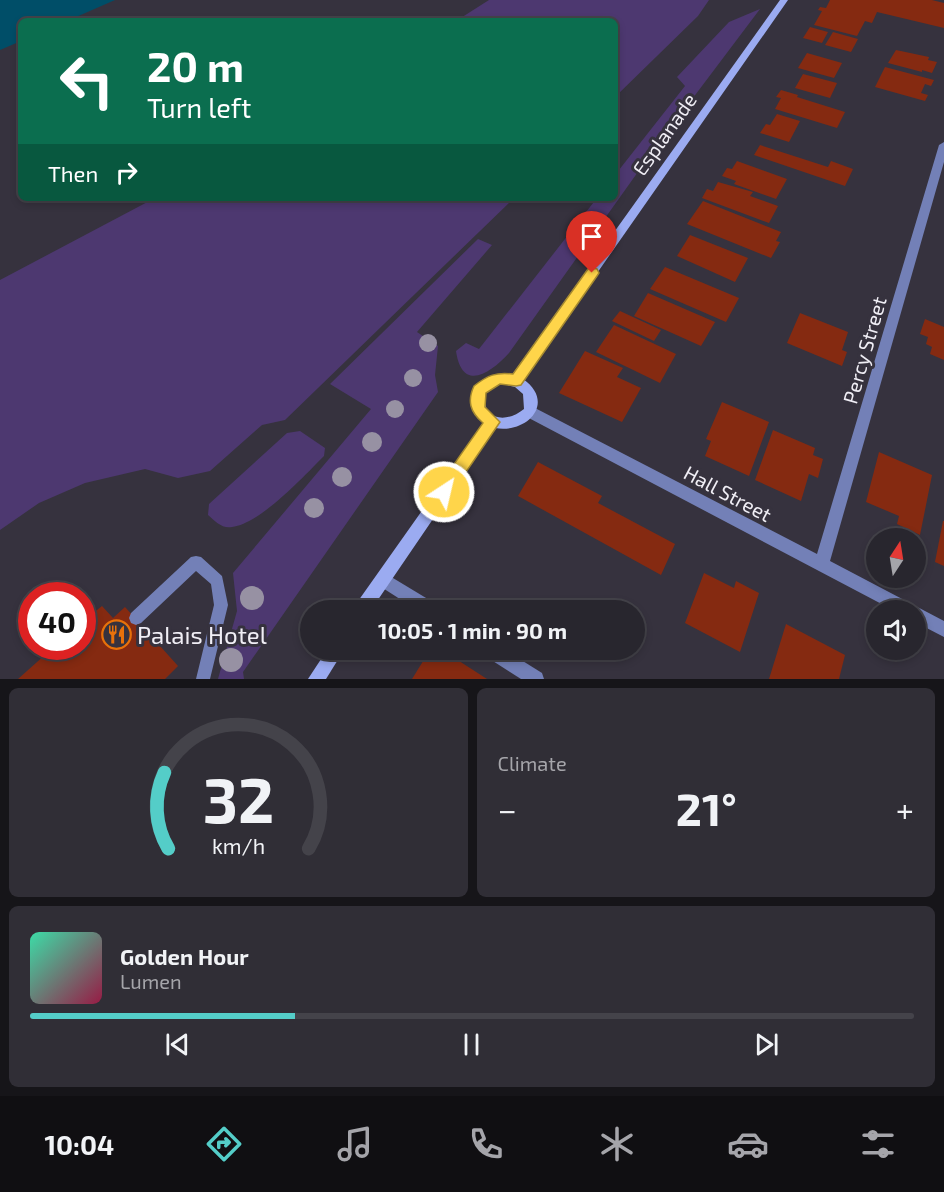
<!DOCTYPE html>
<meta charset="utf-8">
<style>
:root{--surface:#28262e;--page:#302e36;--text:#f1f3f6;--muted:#a5a5aa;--line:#44434a;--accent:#54cdc8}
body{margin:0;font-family:"Exo 2",sans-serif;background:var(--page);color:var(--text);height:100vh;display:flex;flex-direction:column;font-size:22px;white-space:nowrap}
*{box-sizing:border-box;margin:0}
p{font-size:20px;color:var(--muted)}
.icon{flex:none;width:33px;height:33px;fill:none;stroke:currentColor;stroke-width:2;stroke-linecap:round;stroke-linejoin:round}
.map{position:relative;height:679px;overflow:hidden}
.side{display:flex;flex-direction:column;gap:9px;padding:9px;background:#161519;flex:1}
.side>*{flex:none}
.guide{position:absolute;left:18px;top:18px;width:600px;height:183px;border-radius:9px;box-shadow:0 3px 9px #0003,0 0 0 2px var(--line);background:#0b6e4f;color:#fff;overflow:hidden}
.needle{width:39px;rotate:12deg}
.controls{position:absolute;left:866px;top:528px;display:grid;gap:12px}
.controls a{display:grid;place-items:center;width:60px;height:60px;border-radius:50%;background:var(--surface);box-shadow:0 3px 9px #0003,0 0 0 2px var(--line);font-size:30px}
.speed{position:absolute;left:18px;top:582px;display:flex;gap:12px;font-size:30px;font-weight:700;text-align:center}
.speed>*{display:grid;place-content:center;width:78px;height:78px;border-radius:50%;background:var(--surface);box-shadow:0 3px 9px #0003,0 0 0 2px var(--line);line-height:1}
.speed .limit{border:9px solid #d22;background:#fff;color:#111}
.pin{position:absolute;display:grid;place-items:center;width:51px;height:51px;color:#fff;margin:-62px -26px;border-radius:50% 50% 50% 0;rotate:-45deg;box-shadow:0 0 6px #0007}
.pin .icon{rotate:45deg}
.me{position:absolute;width:66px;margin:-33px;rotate:35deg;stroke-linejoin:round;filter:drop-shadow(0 0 4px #0008)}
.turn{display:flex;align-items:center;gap:21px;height:126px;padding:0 30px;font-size:27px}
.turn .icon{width:78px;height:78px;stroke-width:2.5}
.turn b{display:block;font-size:42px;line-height:51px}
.then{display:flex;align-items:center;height:57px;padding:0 30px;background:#0003;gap:12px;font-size:22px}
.big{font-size:45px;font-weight:700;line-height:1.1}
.side .tile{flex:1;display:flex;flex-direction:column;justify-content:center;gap:9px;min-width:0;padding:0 21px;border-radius:9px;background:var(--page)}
.side .dial{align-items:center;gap:0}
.dial svg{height:156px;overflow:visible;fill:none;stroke:var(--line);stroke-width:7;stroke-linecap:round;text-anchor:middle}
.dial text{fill:var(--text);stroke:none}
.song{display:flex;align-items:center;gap:18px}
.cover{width:72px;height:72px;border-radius:9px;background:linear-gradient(135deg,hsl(160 70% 55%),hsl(340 70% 35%))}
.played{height:6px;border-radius:3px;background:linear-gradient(90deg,var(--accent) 30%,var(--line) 30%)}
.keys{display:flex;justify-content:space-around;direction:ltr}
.heat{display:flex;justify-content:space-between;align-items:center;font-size:33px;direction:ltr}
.side .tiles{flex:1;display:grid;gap:9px;grid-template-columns:1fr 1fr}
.tile:last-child{grid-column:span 2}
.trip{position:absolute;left:300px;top:600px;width:345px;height:60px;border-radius:30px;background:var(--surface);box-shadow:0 3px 9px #0003,0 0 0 2px var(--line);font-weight:700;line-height:60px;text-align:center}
.tab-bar{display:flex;height:96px;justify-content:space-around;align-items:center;background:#100f12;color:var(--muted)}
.tab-bar .icon{width:42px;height:42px}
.tab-bar .active{color:var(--accent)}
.tab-bar b{font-size:27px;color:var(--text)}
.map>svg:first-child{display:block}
.green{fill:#4d3870}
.water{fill:#004e68}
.building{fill:#852a11}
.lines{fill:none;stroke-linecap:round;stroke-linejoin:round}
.lane{fill:#7380b7;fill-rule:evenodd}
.street{fill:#7380b7;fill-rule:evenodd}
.secondary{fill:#9babf1;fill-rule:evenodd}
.tree{fill:#9791a3}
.route{fill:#ffd54a;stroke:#a68a30;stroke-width:1.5}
.labels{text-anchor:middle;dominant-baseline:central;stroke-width:6;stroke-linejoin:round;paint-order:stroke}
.street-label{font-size:20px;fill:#f0eef5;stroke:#36323e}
.near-poi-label{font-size:24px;fill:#f0eef5;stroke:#36323e;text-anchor:start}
</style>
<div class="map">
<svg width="944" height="679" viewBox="0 0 944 679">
<rect width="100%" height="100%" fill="#36323e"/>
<!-- green -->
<g class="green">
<path d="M489 0H709L698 16 615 97V21H456Z"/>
<path d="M760 9 650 155 509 353C491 373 462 393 456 351L466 343 479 349 597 198H615V175L685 86 677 77 729 22Z"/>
<path d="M155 198H514L285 420 262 425 210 471 178 478 145 469 85 483 39 503 0 530V280Z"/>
<path d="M478 239 492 245 417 332 438 346 435 375 438 392 243 672 244 679H218L237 611 233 573 371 409 330 384Z"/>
<path d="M300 431 325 448 324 456C304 476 260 524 232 527 222 529 215 521 208 515L209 504 287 433Z"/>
</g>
<!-- water -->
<path class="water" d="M0 0H115L67 21H21V41L0 50Z"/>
<!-- building -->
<g class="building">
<path d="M830 0H932L944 3V28L877 12 872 23 865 21 857 36 814 25 822 11 818 10 820 7 826 8Z"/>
<path d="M810 27 828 32 822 43 803 38Z"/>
<path d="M833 32 858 39 851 52 825 45Z"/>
<path d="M896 50 929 57 928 60 937 62 932 73 922 70V72L888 63Z"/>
<path d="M807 53 842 63 834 78 798 68Z"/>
<path d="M885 67 934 80 931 86 925 84 921 93 928 95 925 101 875 87Z"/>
<path d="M803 74 837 83 830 98 795 88Z"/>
<path d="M781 90 798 95 797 97 845 112 837 128 775 109 781 98 776 97Z"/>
<path d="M777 114 800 121 789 142 760 133 766 124 770 125Z"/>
<path d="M760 145 828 167 831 161 853 169 845 186 754 155Z"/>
<path d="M737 161 787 179 776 199 734 184 736 181 722 176 727 168 732 169Z"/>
<path d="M718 182 753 192 750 196 778 206 769 223 702 198 707 189 713 191Z"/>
<path d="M703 201 781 232 776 241 780 242 771 258 687 224Z"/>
<path d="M690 235 748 258 735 282 677 256Z"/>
<path d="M665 267 739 298 726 322 650 289Z"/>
<path d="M648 293 715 322 701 346 634 316Z"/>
<path d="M620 311 661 330 654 341 612 321Z"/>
<path d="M800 313 848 332 842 350 847 352 842 366 787 343Z"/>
<path d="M925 319 944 327V360L930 354 932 347 926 344 928 337 920 334Z"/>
<path d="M614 325 676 354 660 383 596 352Z"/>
<path d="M585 351 623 368 617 377 641 388 622 422 559 393Z"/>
<path d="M722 402 769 422 749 476 705 456 711 441 706 439Z"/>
<path d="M773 430 815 448 813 455 823 459 818 478 809 474 801 501 755 480Z"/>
<path d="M879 452 932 475 920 535 897 524 899 516 866 502Z"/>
<path d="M538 462 602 496 598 503 675 544 661 575 518 496Z"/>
<path d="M943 521H944V566L935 562Z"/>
<path d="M704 573 734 588 736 581 759 593 740 652 685 623Z"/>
<path d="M102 606 113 618 125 607 178 666 165 679H18L55 646H82V622Z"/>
<path d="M786 624 845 655 839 679H769Z"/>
<path d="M430 650H442L487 679H412Z"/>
</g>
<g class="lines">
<!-- lane -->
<path class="lane" d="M196 556 201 557 222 576 228 605 210 679H196L214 605 211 584 196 571 141 623 136 625 131 623 129 618 131 613 191 557Z"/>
<!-- street -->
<g class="street">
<path d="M944 142V162L830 561 944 621V637L915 622V610H893L525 416 524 412 525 408 530 406 535 408 817 554 939 145Z"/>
<path d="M383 572 436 604 438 610H417L378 585 375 580 378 575Z"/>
<path d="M483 650H505L542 673 544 679H521L485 656Z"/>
</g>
<!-- secondary -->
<g class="secondary">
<path d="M780 0H788L523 379C556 402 528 434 495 428L371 610H354L356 604 484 423C471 414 469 400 475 386 487 377 496 371 512 375ZM500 383 515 387 523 394 524 409C506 424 481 420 485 393Z"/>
<path d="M327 650H344L326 679H308Z"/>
</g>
</g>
<!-- trees -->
<g class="tree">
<circle cx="428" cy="343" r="9"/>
<circle cx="413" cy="378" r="9"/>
<circle cx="395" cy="409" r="9"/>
<circle cx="372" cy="442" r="10"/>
<circle cx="342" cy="477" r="10"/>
<circle cx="314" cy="508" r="10"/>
<circle cx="252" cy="598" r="12"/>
<circle cx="231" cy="660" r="12"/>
</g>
<!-- route -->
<path class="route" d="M592 268 597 269 599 273 597 276 521 385 516 386 500 384 486 393 485 407 500 422 449 497 444 499 438 497 436 492 438 487 483 423C470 412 467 401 474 386 488 375 496 372 513 374L588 269Z"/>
<!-- icons -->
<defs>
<symbol id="restaurant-ring" viewBox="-11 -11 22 22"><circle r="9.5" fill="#36323e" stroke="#e8710a" stroke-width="1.5"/><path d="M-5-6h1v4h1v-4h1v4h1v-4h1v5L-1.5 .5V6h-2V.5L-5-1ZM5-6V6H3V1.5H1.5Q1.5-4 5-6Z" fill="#e8710a"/></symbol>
</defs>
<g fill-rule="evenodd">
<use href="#restaurant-ring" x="100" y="618" width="33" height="33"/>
</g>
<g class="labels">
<!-- street labels -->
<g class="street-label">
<text transform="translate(664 134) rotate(-55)">Esplanade</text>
<text transform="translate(864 350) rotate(-74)">Percy Street</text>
<text transform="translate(728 493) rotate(28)">Hall Street</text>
</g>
<!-- near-poi labels -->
<g class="near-poi-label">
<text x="137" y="634">Palais Hotel</text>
</g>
</g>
</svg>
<div class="controls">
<a><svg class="needle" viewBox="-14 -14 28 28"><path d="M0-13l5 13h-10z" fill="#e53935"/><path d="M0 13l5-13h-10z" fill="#a5a5aa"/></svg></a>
<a><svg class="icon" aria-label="sound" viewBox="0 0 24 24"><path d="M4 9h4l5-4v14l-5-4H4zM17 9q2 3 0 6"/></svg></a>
</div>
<div class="speed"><div class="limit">40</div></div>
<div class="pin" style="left:592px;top:273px;background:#d93025"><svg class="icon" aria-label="arrive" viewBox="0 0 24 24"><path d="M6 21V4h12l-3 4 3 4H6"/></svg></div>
<svg class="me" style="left:444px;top:492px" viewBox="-20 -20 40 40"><circle r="17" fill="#ffd54a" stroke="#fff" stroke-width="3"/><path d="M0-11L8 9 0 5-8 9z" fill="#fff"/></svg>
<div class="trip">10:05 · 1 min · 90 m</div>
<div class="guide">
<div class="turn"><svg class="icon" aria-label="left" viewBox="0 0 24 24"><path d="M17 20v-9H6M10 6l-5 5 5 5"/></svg><div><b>20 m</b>Turn left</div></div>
<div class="then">Then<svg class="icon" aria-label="right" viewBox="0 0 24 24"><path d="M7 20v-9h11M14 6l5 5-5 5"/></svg></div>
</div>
</div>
<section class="side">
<div class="tiles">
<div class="tile dial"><svg viewBox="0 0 100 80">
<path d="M14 69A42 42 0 1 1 86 69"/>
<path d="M14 69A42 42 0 0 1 12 30" stroke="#54cdc8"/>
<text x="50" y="56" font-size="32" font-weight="700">32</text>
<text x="50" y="72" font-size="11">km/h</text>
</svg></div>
<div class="tile"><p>Climate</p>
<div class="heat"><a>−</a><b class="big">21°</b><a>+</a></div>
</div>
<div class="tile">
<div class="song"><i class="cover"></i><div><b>Golden Hour</b><p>Lumen</p></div></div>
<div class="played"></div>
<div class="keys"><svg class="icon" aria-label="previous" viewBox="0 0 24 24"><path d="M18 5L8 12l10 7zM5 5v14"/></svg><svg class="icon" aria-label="pause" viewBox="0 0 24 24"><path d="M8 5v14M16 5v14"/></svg><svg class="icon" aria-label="next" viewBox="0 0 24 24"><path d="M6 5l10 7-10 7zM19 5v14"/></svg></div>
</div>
</div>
</section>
<nav class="tab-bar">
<b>10:04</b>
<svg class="icon active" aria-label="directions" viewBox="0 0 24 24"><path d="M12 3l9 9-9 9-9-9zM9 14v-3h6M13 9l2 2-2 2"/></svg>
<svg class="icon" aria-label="music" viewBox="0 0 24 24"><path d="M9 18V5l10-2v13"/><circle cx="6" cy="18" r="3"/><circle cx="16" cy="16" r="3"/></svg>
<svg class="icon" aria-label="phone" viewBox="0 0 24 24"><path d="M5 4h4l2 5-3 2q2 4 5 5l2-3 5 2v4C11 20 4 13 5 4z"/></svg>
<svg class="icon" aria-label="climate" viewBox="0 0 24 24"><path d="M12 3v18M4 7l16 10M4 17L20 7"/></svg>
<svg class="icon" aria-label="car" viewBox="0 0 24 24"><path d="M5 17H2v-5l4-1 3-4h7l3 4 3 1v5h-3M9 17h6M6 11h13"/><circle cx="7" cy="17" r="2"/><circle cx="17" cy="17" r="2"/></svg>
<svg class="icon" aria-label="filters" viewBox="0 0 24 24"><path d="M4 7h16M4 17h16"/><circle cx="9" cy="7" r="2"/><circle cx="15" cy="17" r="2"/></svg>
</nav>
